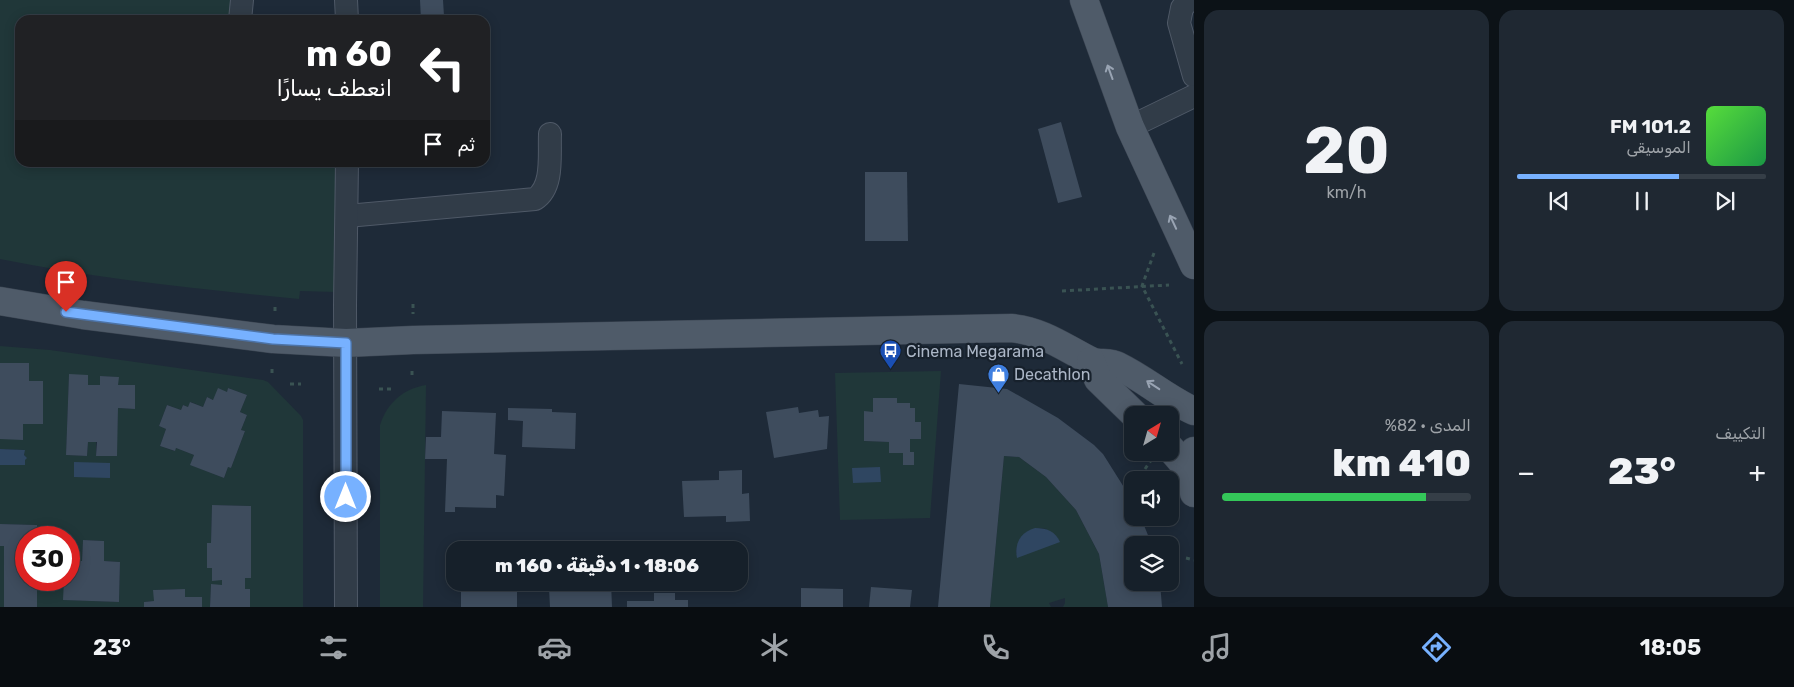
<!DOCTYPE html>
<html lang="ar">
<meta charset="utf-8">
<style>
:root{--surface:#16202a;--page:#1f2832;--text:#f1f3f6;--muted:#9ea3a8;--line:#353e47;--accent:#77b1ff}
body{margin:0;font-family:Rubik,Cairo,sans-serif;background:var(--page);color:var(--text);direction:rtl;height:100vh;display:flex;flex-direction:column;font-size:19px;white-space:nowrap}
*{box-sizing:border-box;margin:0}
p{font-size:16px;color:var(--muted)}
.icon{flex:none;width:28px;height:28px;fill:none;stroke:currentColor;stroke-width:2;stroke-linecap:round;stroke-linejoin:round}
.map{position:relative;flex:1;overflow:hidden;direction:ltr}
.drawer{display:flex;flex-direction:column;gap:10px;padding:10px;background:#0c1217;width:600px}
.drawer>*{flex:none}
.hud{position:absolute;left:15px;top:15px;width:475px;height:152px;border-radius:15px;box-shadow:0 2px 12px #0003,0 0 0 1px var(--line);direction:rtl;background:#202124;color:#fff;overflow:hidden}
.needle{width:32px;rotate:37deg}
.controls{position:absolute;left:1124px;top:406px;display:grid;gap:10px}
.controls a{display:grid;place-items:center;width:55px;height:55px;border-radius:10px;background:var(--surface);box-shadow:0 2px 12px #0003,0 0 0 1px var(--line);font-size:25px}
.speed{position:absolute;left:15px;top:526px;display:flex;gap:10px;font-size:25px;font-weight:700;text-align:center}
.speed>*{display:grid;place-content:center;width:65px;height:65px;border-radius:50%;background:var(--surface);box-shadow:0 2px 12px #0003,0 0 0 1px var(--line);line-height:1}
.speed .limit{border:8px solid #d22;background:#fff;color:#111}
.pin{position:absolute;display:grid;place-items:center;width:42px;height:42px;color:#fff;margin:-51px -21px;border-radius:50% 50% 50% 0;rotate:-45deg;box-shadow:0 0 5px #0007}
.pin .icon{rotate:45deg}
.me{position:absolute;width:55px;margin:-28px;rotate:0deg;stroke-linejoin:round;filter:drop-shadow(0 0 4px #0008)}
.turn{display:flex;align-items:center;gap:18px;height:105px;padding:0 15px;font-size:22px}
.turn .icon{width:65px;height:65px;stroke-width:2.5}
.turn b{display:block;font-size:35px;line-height:42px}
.then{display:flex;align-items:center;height:48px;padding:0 15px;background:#0003;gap:10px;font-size:19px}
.big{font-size:38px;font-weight:800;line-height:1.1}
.drawer .tile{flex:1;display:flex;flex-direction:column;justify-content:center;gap:8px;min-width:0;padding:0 18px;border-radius:15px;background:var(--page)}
.drawer .dial{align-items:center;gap:0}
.dial b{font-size:65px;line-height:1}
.song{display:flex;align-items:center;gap:15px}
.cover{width:60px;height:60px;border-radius:8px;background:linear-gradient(135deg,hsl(110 70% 55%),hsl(140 70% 35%))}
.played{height:5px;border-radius:2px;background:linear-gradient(90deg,var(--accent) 65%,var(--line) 65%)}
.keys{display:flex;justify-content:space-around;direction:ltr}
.heat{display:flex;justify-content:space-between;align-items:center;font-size:28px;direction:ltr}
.charge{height:8px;border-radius:4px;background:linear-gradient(90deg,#34c759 82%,var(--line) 0)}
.drawer .tiles{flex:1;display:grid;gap:10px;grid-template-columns:repeat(2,1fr)}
.trip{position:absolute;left:446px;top:541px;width:302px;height:50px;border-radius:15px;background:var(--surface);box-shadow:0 2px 12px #0003,0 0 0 1px var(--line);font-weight:800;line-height:50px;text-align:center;direction:rtl}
.tab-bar{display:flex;height:80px;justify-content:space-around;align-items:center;background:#090d11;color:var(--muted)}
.tab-bar .icon{width:35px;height:35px}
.tab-bar .current{color:var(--accent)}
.tab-bar b{font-size:22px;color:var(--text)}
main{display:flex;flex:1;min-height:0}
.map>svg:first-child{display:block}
.green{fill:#203739;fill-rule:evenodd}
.water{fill:#2f4661}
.building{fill:#3e4c5d}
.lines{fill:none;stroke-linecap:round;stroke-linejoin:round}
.minor-casing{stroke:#4f5967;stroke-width:24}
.major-casing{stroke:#3b4552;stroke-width:29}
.path{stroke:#3a5353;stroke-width:3;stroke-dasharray:4 4;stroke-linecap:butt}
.minor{stroke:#313c48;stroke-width:22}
.major{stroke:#4f5b69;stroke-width:28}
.oneway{stroke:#99a4b3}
.route-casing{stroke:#4d73a6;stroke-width:12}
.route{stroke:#77b1ff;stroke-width:9}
.labels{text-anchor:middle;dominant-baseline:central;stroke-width:4.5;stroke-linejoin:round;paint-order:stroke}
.poi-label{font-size:16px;fill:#abb6c6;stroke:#17212c;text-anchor:start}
</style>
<main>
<section class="drawer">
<div class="tiles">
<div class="tile">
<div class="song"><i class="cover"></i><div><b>101.2 FM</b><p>الموسيقى</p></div></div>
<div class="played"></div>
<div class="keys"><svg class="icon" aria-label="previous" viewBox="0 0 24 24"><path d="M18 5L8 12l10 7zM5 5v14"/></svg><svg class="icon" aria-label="pause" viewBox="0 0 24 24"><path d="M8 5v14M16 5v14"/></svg><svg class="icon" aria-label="next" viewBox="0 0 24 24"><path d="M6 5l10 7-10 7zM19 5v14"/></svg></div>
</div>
<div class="tile dial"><b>20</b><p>km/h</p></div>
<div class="tile"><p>التكييف</p>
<div class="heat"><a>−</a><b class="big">23°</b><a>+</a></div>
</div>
<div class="tile"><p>المدى · 82%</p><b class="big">410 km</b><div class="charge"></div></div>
</div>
</section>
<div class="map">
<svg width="1194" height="607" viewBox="0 0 1194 607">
<rect width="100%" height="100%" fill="#1e2a38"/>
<!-- green -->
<g class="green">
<path d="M0 0H236L235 20H20V162L344 163 336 292 300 291 299 299C199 289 98 279 0 259Z"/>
<path d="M0 346 50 350 263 380 268 382 301 416 303 420V607H250L245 589V578H251V506L212 505 211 543H207V568H212V580H222V585H211L210 607H202V597H185L184 589 154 590V601L144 602V607H37V580H64V600L119 602 120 562 104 561V541L83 540 82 561 69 560V538L37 537V525L0 524V465H25L24 450 0 449V439H22L23 424H43V381H29V363H0ZM69 375H88V385H100L101 376 118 377V385L135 386V409L118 408 116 456H96V442H88L87 456 66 455ZM228 388 247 395 240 412 247 415 241 430 245 431 231 468 228 467 224 478 191 465 194 455 176 448 174 451 160 446 166 429 159 426 167 405 181 410 183 405 188 407 191 402 203 407 207 397 213 400 227 392Z"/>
<path d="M941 371 930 518 840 520 835 373ZM873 398H896L897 403H909L910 408H915V422L921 423V438L910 439V452H914V465L903 464V453H889V442L864 441V412H873Z"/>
<path d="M426 385 423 607H380V425C387 403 403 389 426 385Z"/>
<path d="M1004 456 1019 457 1046 477 1076 510 1099 554 1108 607H1063L1065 603V598L1049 603 1051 607H990ZM1039 528 1047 529 1016 554 1017 546Z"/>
<rect x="0" y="546" width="4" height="61"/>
</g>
<!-- water -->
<g class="water">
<path d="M0 449 25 450 24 455 27 458 25 460V465H0Z"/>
<path d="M74 462 110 463V478L74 477Z"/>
<path d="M880 467 881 482 853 483 852 468Z"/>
<path d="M1035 528C1047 528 1055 531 1060 542L1017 558C1014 543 1021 532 1035 528Z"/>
</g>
<!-- building -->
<g class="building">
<path d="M420 0H443L444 16H446V20H421Z"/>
<path d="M1061 122 1082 197 1058 203 1038 129Z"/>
<path d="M865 172H907L908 241H865Z"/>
<path d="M0 363H29V381H43V424H23V440L0 439Z"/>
<path d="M69 374 88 375V385H100V376L119 377 118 385H135V409L118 408 117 456H96L97 442H88L87 456 66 455Z"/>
<path d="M959 384 1007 389 1058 418 1094 445 1103 454 1132 500V518H1141L1152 545H1132V582H1160L1162 607H1108L1099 554 1076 510 1046 477 1019 457 1004 456 990 607H938Z"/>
<path d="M218 388 227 392 228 388 247 395 240 412 247 415 241 430 245 431 231 468 228 467 224 478 190 465 194 455 176 448 175 451 160 446 166 429 159 426 167 405 181 410 183 405 188 407 190 402 203 407 207 397 213 400Z"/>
<path d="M873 398H897V403H910V408H915V422H921V439H910V452H914V465H903V453H889V442L864 441V411L873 412Z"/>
<path d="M798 407 799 413 818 410 819 417 829 416 827 449 774 458 766 412Z"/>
<path d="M508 408 552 409V412L576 413 575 449 522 447 523 421 508 420Z"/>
<path d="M442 411 496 413 494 454 506 455 504 496 496 495V508L455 507V512H445L447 459H425L426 437H441Z"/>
<path d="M742 470V494L749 493 750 521 726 522V516L684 517 682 481 719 480V471Z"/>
<path d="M212 505 251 506V578H245V589H250V607H210L211 584 222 585V580L212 581V568H207V543H211Z"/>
<path d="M0 524 37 525V538H26V580H37V607H4V546H0Z"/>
<path d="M83 540 104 541V561L120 562 119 602 63 600 64 580H69V560L82 561Z"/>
<path d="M489 582H517V607H461V585H489Z"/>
<path d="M558 582H611L612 607H550L549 588 558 587Z"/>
<path d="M871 587 912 590 910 607H869Z"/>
<path d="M801 588 843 589V607H801Z"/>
<path d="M185 589V597H202V607H144V602L154 601 153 590Z"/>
<path d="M654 593H675V600H688V607H627V601H654Z"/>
</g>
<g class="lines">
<defs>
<g id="minor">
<path d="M346 0 347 20"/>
<path d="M1189 0 1182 8 1179 23 1194 76"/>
<path d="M240 20 242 0"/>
<path d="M1130 127 1194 96"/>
<path d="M347 216 535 199C554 187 549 154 550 134"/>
<path d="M346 607 345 305 347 162"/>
</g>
<g id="major">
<path d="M1084 0 1130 127 1194 265"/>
<path d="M0 301 83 315 273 339 346 343 413 340 1011 328C1042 331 1062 346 1089 360 1097 365 1109 361 1118 366 1145 379 1167 399 1194 411"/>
<path d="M1091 361 1098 379 1135 415"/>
<path d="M1170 448 1183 463 1191 478"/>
<path d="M1194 451 1190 469 1194 493"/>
</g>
</defs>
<!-- minor casing -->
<use href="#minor" class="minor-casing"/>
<!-- major casing -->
<use href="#major" class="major-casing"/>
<!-- path -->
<g class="path">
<path d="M1154 253 1142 286 1182 364"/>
<path d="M1062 291 1169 285"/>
<path d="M413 304V314"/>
<path d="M275 311V303"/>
<path d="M272 373V367"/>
<path d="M412 375V369"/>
<path d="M290 384H301"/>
<path d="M379 389H392"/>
<path d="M1145 469 1152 459"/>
<path d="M1186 558 1194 560"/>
</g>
<!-- minor -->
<use href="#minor" class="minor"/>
<!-- major -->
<use href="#major" class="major"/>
</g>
<!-- one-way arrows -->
<defs><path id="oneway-shaft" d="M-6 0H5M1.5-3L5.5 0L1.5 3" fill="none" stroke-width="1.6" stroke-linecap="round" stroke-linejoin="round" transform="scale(1.25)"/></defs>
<g class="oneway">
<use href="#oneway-shaft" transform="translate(1110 72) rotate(-110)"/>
<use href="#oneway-shaft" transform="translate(1173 222) rotate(-115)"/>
<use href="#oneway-shaft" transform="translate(1153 385) rotate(-147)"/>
</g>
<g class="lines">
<defs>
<path id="route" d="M66 312 273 339 346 343V497"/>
</defs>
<!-- route casing -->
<use href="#route" class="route-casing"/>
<!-- route -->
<use href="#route" class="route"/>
</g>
<!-- icons -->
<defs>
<symbol id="bus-pin" viewBox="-11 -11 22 30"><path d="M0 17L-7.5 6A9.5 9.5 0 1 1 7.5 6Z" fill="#1a4fb4" stroke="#17212c"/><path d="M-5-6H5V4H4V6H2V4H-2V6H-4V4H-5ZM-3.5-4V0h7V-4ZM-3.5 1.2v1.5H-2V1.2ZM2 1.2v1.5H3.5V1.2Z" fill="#fff"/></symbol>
<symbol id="shop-pin" viewBox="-11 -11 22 30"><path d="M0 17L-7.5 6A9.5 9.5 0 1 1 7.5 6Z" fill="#3f7fe0" stroke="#17212c"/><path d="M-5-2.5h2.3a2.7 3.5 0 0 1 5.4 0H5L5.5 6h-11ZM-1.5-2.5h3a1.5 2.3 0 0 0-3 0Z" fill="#fff"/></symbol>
</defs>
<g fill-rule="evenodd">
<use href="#bus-pin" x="878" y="338" width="25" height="34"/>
<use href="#shop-pin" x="986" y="362" width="25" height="34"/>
</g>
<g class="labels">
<!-- poi labels -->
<g class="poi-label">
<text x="906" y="351">Cinema Megarama</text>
<text x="1014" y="374">Decathlon</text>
</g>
</g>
</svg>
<div class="controls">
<a><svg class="needle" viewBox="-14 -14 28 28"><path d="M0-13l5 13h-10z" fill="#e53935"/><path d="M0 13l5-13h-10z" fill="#9ea3a8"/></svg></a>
<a><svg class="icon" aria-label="sound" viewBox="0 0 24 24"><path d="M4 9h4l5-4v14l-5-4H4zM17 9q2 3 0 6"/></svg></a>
<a><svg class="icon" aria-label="layers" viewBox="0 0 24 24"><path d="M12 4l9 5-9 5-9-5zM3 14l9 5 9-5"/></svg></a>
</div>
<div class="speed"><div class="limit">30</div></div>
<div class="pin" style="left:66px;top:312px;background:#d93025"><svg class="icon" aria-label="arrive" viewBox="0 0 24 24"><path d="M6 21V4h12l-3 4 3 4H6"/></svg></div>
<svg class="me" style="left:346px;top:497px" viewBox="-20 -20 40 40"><circle r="17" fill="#77b1ff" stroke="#fff" stroke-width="3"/><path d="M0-11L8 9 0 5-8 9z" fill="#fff"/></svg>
<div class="trip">18:06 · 1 دقيقة · 160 m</div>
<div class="hud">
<div class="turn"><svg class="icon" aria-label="left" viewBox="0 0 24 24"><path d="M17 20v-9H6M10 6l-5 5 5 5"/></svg><div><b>60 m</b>انعطف يسارًا</div></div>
<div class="then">ثم<svg class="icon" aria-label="arrive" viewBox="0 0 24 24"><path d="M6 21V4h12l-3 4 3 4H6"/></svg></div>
</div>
</div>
</main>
<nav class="tab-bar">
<b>18:05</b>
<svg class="icon current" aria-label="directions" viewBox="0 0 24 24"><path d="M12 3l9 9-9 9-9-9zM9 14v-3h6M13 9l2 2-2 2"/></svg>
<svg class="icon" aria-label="music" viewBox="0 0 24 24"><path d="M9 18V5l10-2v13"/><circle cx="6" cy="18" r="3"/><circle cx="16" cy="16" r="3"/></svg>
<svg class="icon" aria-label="phone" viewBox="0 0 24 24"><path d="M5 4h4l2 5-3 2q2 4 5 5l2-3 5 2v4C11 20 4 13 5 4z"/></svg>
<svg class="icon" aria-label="climate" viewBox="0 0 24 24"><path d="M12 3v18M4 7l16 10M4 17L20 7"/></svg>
<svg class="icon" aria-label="car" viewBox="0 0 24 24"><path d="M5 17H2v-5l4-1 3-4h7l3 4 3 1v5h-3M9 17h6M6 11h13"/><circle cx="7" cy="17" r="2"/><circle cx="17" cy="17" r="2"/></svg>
<svg class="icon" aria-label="filters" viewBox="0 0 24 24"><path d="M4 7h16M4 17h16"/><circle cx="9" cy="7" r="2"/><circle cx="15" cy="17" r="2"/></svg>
<b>23°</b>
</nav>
